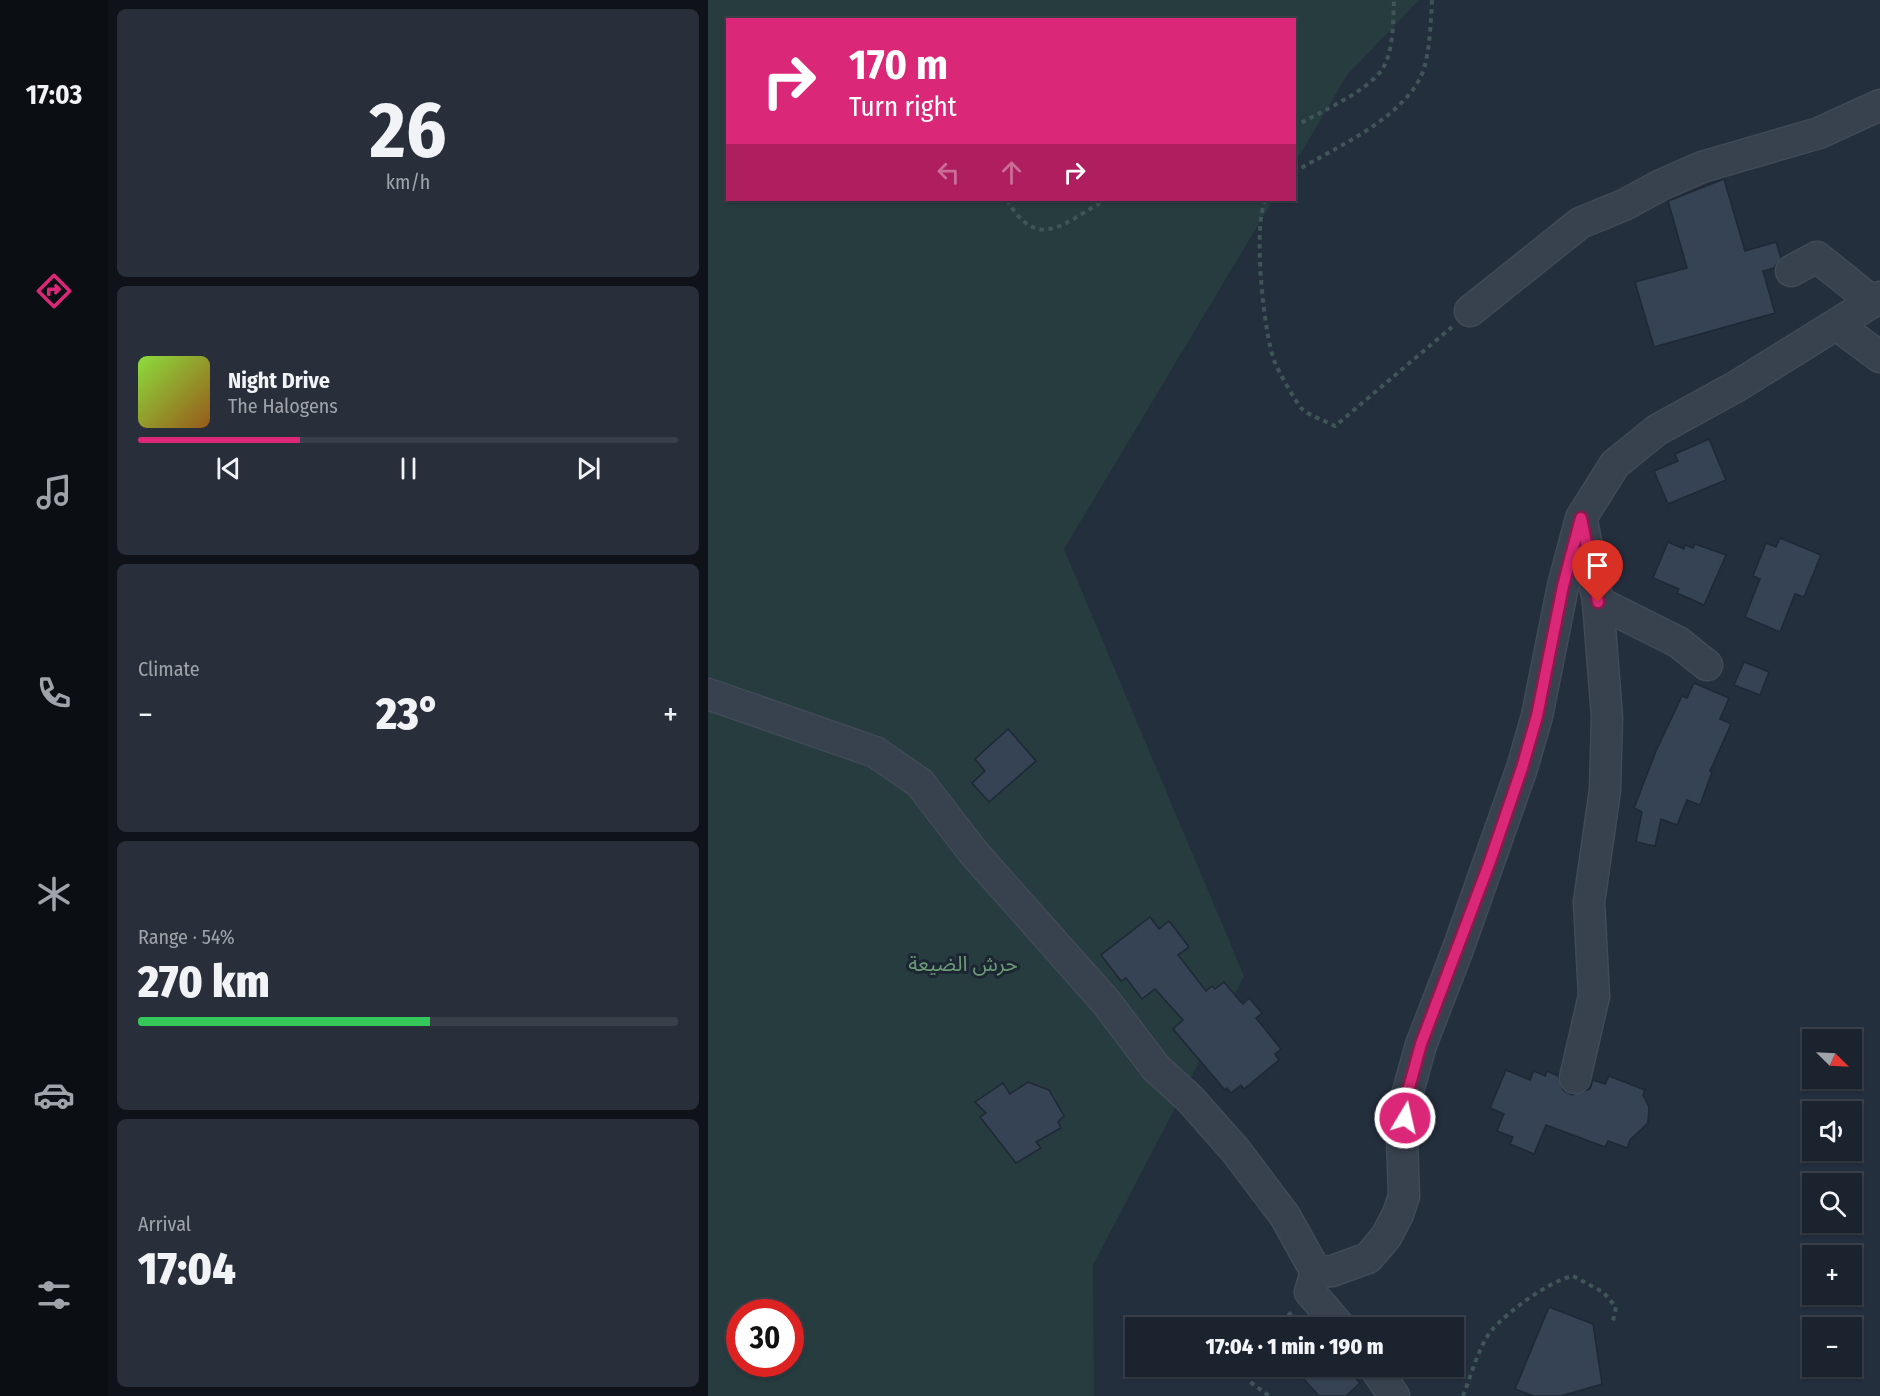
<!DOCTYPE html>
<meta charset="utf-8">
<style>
:root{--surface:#1b232e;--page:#282f3a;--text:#f1f3f6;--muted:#a0a4aa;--line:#39404a;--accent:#db2777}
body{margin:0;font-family:"Fira Sans Condensed","Noto Sans Arabic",sans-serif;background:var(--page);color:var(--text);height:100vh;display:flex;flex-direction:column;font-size:22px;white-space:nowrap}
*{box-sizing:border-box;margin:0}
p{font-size:20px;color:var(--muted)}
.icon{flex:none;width:33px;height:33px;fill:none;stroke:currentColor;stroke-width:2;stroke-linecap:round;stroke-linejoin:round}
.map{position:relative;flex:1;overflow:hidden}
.drawer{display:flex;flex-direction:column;gap:9px;padding:9px;background:#0f1319;width:600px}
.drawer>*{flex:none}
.hud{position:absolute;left:18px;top:18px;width:570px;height:183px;border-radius:0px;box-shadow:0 2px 4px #0004,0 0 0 2px var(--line);background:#db2777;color:#fff;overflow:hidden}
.needle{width:39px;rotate:114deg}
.controls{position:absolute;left:1094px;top:1029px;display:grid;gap:12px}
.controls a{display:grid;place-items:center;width:60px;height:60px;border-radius:0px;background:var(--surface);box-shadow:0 2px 4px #0004,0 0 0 2px var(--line);font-size:30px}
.speed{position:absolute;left:18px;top:1299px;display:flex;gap:12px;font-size:30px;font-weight:700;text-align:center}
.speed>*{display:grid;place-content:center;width:78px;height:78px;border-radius:50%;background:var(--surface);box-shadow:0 2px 4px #0004,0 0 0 2px var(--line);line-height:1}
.speed .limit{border:9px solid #d22;background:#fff;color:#111}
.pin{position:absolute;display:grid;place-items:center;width:51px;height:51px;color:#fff;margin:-62px -26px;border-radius:50% 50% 50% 0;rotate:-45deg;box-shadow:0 0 6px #0007}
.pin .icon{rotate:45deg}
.me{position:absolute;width:66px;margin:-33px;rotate:9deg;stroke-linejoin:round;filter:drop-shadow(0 0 4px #0008)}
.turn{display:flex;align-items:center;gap:21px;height:126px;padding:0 24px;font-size:27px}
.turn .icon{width:78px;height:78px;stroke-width:2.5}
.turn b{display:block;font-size:42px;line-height:51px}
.lanes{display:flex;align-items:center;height:57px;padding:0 24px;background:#0003;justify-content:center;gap:30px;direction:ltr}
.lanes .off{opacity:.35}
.big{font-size:45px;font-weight:800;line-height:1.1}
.drawer .widget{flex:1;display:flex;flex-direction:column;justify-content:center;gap:9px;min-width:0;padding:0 21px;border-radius:9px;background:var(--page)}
.drawer .dial{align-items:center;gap:0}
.dial b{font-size:78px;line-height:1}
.song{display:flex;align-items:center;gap:18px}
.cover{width:72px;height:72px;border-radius:9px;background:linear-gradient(135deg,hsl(90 70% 55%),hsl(30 70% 35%))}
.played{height:6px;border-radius:3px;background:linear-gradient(90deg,var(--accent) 30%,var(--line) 30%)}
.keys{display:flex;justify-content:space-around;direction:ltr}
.heat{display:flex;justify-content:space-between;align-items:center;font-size:33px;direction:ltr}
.charge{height:9px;border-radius:4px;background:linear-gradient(90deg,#34c759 54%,var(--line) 0)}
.trip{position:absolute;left:417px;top:1317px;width:339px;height:60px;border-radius:0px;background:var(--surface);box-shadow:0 2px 4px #0004,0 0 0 2px var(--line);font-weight:800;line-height:60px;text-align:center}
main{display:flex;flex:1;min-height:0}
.tab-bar{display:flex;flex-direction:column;width:108px;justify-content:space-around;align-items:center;background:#0b0e12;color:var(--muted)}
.tab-bar .icon{width:42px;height:42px}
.tab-bar .active{color:var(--accent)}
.tab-bar b{font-size:27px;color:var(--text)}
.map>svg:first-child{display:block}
.green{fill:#263c3f;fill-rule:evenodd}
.building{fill:#364354;stroke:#1f2835;stroke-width:1.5}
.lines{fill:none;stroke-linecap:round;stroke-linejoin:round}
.minor-casing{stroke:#414a57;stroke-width:33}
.path{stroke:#3f5557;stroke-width:4;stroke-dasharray:4.5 4.5;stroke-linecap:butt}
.minor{stroke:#38414e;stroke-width:30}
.route-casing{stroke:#8e194d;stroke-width:15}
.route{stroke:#db2777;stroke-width:10}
.labels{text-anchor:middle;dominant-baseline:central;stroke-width:6;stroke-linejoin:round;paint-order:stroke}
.park-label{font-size:21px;fill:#6b9a76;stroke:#1d2633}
</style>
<main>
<nav class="tab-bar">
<b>17:03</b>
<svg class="icon active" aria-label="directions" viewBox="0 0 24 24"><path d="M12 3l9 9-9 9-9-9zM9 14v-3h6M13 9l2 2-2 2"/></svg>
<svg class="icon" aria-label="music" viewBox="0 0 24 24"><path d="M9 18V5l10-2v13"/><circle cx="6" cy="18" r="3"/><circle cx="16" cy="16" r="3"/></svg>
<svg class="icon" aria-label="phone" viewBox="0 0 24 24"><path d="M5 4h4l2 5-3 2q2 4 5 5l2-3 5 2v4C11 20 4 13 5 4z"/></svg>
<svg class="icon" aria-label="climate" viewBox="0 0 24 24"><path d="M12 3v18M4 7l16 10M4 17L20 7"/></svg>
<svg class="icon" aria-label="car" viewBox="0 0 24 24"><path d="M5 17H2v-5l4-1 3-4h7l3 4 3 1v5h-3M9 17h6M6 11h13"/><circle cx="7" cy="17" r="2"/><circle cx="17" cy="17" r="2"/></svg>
<svg class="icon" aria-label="filters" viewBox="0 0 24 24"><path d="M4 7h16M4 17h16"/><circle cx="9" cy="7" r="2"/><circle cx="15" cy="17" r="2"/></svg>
</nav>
<section class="drawer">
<div class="widget dial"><b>26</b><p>km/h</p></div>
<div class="widget">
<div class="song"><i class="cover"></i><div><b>Night Drive</b><p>The Halogens</p></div></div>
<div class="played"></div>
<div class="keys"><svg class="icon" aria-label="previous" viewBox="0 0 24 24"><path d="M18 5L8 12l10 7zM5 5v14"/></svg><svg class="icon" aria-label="pause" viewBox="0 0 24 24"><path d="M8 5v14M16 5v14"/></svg><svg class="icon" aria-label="next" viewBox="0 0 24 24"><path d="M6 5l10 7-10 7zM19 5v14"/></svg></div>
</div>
<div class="widget"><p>Climate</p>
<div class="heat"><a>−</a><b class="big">23°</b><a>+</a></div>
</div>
<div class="widget"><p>Range · 54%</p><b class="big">270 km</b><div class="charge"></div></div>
<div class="widget"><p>Arrival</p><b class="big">17:04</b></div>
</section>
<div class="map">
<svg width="1172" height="1396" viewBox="0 0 1172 1396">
<rect width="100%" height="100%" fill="#242f3e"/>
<!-- green -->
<path class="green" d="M0 0H711L639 75 587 163 586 20H20V200H565L356 549 536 976 385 1265 386 1396H0ZM32 1312H82V1364H32Z"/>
<!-- building -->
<g class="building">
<path d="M1016 179 1037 251 1068 242 1073 258 1066 268 1055 271 1067 313 946 347 927 282 979 268 960 201Z"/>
<path d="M1001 439 1018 480 960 504 946 471 970 461 967 454Z"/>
<path d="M1072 538 1113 555 1096 597 1087 594 1072 632 1037 617 1052 579 1045 576 1058 543 1068 547Z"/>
<path d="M960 542 976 549 977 545 985 548 987 544 1018 555 996 605 969 593 971 589 945 578Z"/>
<path d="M1036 662 1061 672 1052 695 1026 685Z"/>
<path d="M986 683 1021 698 1012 719 1023 724 1002 771 1004 772 992 805 979 800 969 825 953 819 947 846 928 842 934 812 926 808 948 751 974 696 979 698Z"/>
<path d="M300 729 328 761 281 802 264 783 277 771 267 759Z"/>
<path d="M442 917 451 929 461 921 481 947 470 955 498 991 504 986 507 989 516 982 532 1001 535 1004 541 998 554 1013 548 1018 573 1049 567 1054 571 1060 536 1089 533 1085 523 1093 519 1088 517 1090 465 1029 475 1020 447 989 434 999 418 978 413 981 393 955Z"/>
<path d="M798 1070 822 1080 826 1071 837 1076 839 1071 850 1076 855 1090 864 1095 882 1089 885 1080 897 1084 901 1076 937 1090 935 1095 941 1107 940 1123 922 1140 919 1148 900 1141 897 1147 838 1125 826 1154 802 1144 805 1137 789 1131 796 1114 782 1108Z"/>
<path d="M320 1082 341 1090 356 1116 350 1122 353 1128 328 1142 333 1148 308 1163 272 1117 278 1113 267 1102 295 1083 302 1094Z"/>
<path d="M841 1307 885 1324 894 1384 853 1396H826L807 1389Z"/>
<path d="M584 1366H636L652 1383 638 1396H611Z"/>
</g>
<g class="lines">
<defs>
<g id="minor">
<path d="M1083 271 1109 257 1165 302"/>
<path d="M762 311 872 223 916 205 953 185 994 167 1111 133 1172 105"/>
<path d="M1129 325 1172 357"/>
<path d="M890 602 970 642 999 665"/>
<path d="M0 694 167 752 212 783 265 852 398 1002 448 1068 482 1099 528 1151 577 1216 608 1272 602 1292 633 1328"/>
<path d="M867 1078 886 996 881 902 897 790 899 717 890 602 874 521"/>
<path d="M608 1272 624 1271 660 1258 678 1237 690 1214 696 1196 694 1140 699 1095 713 1045 750 949 814 768 829 716 855 586 873 518 907 464 949 430 1029 386 1172 297"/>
<path d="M666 1366 686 1396"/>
</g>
</defs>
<!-- minor casing -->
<use href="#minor" class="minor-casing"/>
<!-- path -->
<g class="path">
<path d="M586 127C611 112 660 92 675 68 686 49 685 21 686 0"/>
<path d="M586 172C628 147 704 115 717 65 722 45 723 20 724 0"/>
<path d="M299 200C331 255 358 220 398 200"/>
<path d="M558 200C544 223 556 334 566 360 570 371 587 401 594 409 602 416 618 421 627 426L744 327"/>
<path d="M567 1328 584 1312"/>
<path d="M535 1366 541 1381 561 1396"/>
<path d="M755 1396C763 1376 770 1348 783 1331 799 1312 841 1281 865 1276L895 1292 908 1307 905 1321"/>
</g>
<!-- minor -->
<use href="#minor" class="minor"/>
</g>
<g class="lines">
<defs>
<path id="route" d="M697 1118 699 1095 713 1044 781 864 814 768 829 716 855 586 873 518 890 602"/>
</defs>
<!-- route casing -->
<use href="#route" class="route-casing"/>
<!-- route -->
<use href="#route" class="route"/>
</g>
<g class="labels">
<!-- park labels -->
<g class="park-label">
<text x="255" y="964">حرش الضيعة</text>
</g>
</g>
</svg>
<div class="controls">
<a><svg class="needle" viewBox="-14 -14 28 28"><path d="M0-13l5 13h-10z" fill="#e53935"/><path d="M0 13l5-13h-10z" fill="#a0a4aa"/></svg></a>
<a><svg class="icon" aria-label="sound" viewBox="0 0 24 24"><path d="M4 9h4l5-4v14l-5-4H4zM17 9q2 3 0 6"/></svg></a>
<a><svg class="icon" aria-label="search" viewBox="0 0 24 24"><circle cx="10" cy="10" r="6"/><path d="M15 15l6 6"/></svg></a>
<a>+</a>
<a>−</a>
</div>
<div class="speed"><div class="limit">30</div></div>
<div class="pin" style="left:890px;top:602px;background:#d93025"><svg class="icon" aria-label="arrive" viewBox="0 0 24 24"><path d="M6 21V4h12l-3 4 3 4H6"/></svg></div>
<svg class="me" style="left:697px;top:1118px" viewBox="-20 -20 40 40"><circle r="17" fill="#db2777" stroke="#fff" stroke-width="3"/><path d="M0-11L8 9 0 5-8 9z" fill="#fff"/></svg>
<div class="trip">17:04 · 1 min · 190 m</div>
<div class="hud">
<div class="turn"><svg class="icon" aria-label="right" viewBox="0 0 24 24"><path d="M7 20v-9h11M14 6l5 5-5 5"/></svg><div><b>170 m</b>Turn right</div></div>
<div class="lanes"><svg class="icon off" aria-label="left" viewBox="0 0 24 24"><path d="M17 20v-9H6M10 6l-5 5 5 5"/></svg><svg class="icon off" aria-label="ahead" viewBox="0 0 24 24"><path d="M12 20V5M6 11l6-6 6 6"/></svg><svg class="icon" aria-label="right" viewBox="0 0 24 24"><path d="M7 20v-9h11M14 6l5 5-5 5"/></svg></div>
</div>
</div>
</main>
